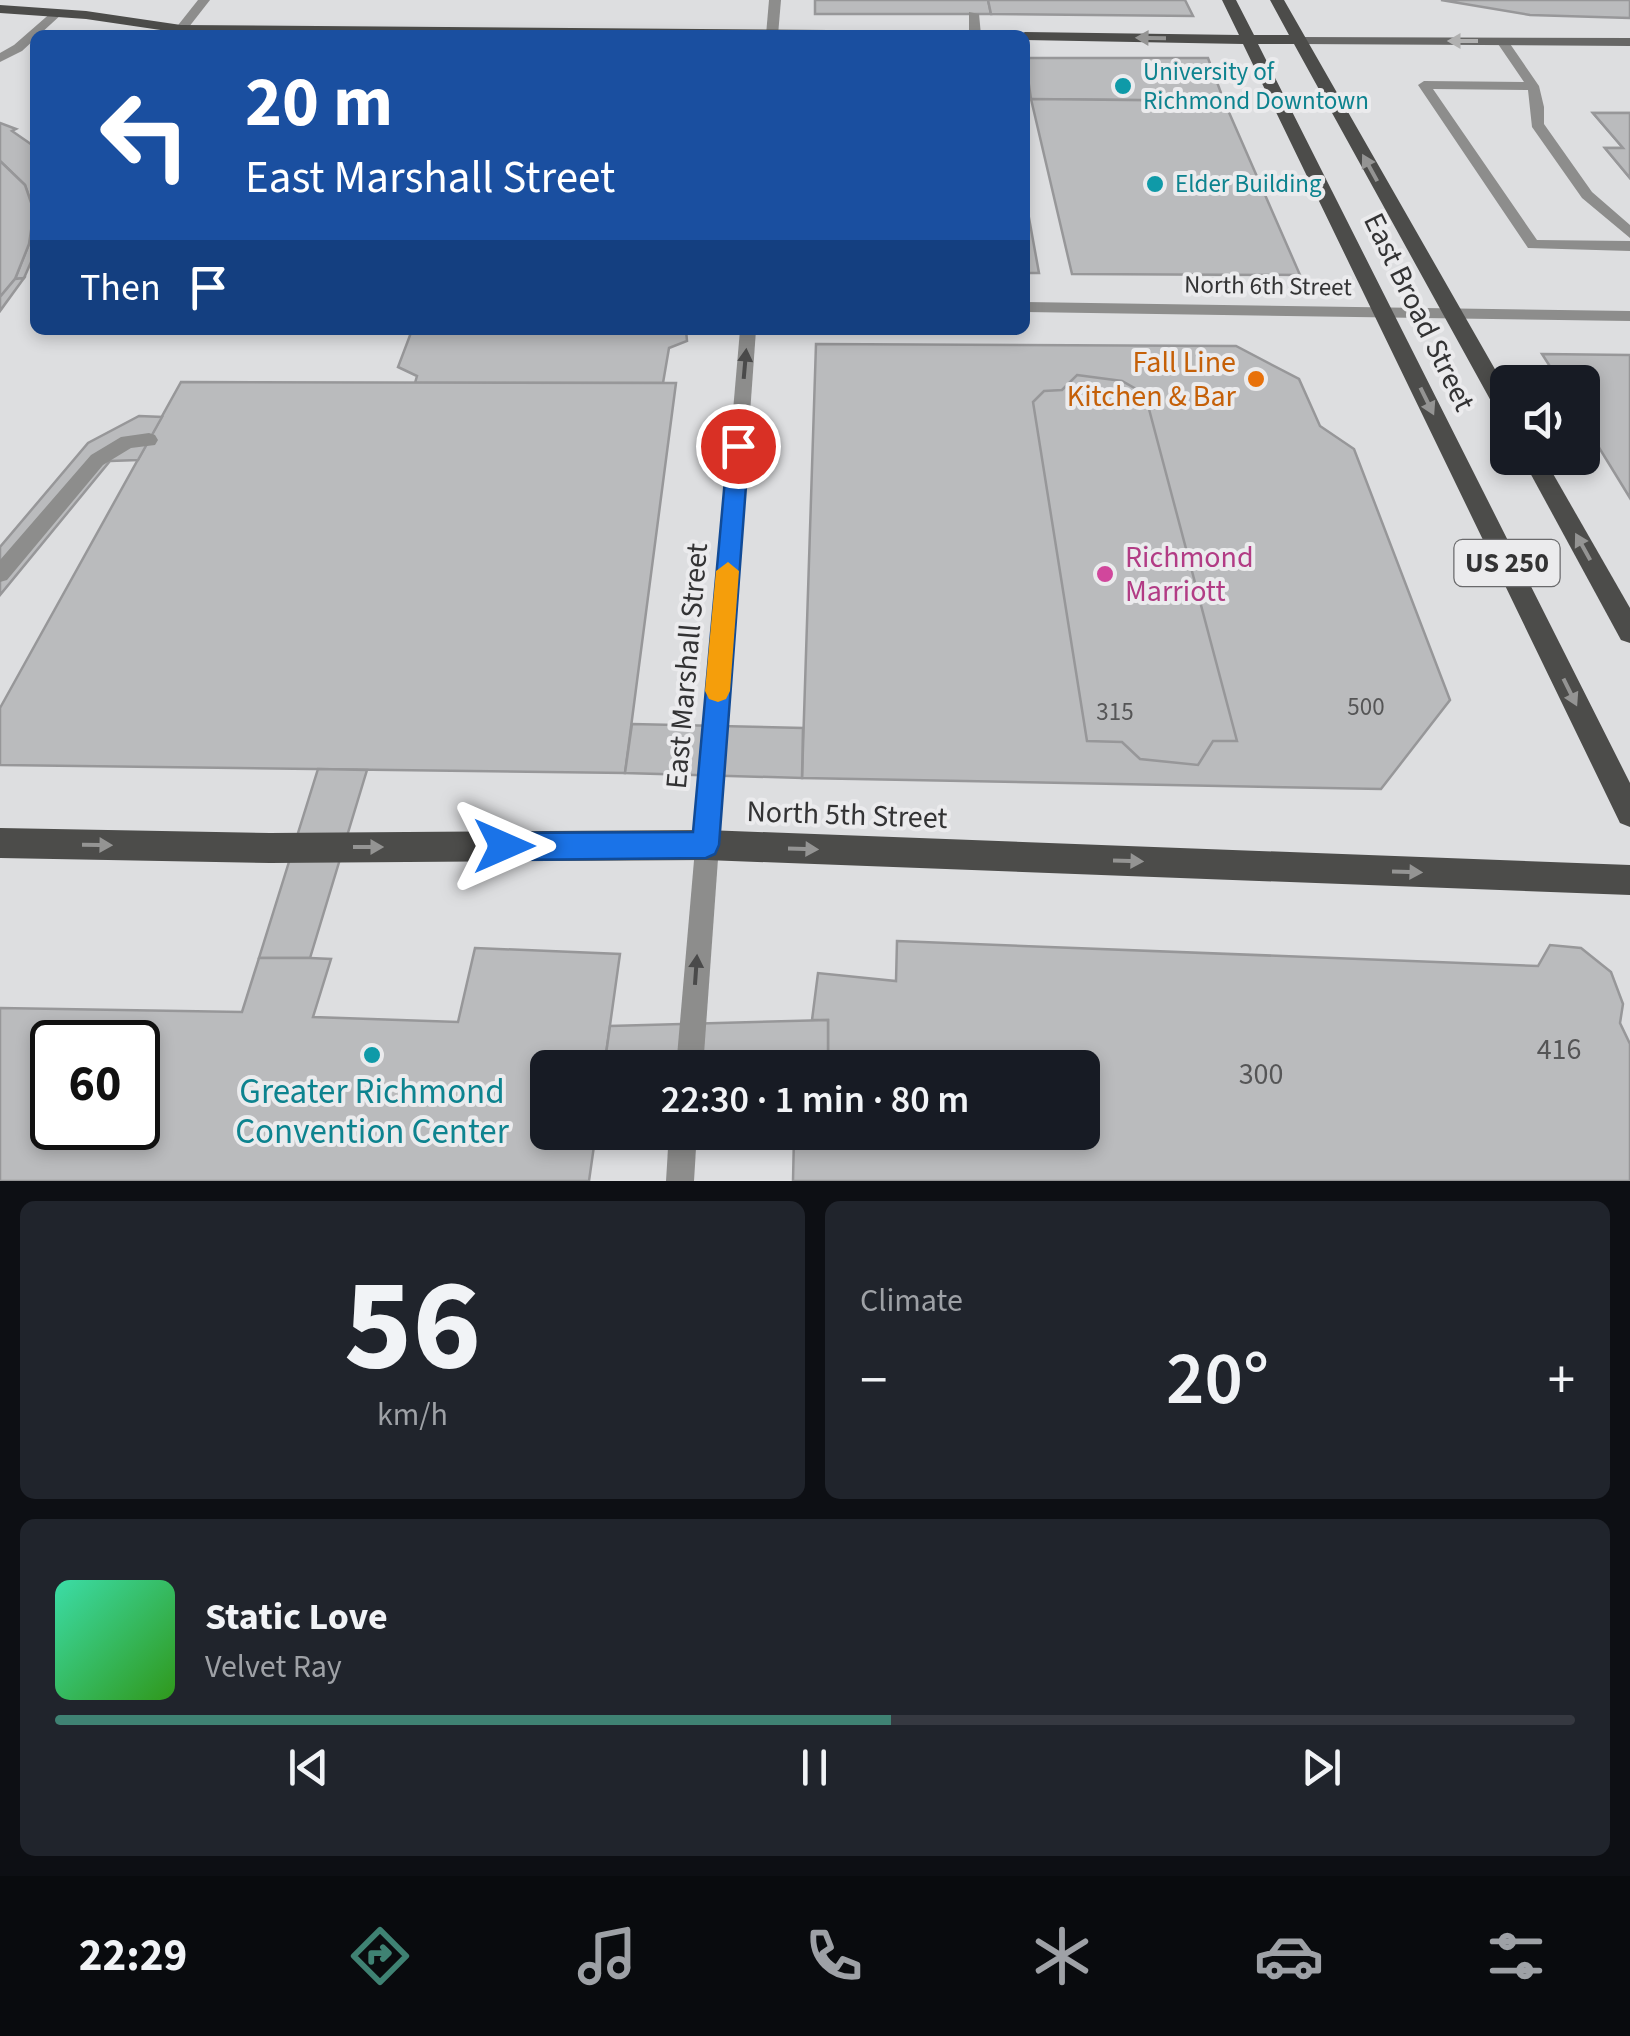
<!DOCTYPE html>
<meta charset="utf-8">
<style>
:root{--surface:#171b24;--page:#20242c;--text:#f1f3f6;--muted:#9ea1a6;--line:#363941;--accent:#3f8273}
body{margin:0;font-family:"Source Sans 3",sans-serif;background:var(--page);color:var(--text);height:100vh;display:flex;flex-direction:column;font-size:38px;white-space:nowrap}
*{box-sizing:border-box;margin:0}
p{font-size:32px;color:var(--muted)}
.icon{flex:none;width:55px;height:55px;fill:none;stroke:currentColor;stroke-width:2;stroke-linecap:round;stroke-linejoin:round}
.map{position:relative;height:1181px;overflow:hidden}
.side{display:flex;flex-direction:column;gap:20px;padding:20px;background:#0d0f14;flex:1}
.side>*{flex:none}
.hud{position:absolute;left:30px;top:30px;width:1000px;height:305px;border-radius:15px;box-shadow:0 5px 15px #0003;background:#1a4fa0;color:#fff;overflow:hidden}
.controls{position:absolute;left:1490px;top:365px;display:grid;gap:20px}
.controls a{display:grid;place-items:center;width:110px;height:110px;border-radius:15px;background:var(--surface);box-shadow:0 5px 15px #0003;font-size:50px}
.speed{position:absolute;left:30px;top:1020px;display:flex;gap:20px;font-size:50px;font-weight:700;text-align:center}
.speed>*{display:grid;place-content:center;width:130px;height:130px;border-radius:50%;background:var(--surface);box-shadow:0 5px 15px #0003;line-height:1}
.speed .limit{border:5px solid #111;border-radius:15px;background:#fff;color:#111}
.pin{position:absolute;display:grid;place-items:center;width:85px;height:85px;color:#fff;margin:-42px;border:5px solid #fff;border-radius:50%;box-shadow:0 2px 10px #0007}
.me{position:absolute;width:110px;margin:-55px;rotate:90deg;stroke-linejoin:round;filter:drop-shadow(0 0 8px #0008)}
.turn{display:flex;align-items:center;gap:35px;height:210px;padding:0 50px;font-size:45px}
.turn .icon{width:130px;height:130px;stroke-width:2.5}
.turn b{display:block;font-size:70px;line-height:85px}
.then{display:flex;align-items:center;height:95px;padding:0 50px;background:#0003;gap:20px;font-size:38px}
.big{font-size:75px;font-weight:600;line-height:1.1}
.side .card{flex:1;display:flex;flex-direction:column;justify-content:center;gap:15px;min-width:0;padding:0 35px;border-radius:15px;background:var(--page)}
.side .dial{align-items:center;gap:0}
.dial b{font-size:130px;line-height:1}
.song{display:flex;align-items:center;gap:30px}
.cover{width:120px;height:120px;border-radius:15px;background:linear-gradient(135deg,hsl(160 70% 55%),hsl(110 70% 35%))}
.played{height:10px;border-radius:5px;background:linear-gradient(90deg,var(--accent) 55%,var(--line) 55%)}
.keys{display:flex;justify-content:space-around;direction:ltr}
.heat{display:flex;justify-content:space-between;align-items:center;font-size:55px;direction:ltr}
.side .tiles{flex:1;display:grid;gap:20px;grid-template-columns:1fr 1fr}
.card:last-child{grid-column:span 2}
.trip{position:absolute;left:530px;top:1050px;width:570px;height:100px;border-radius:15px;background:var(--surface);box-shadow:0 5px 15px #0003;font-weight:600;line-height:100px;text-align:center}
.tab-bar{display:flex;height:160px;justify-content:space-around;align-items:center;background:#090b0e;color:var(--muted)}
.tab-bar .icon{width:70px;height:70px}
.tab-bar .on{color:var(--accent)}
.tab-bar b{font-size:45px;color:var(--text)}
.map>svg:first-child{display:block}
.building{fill:#babbbd;stroke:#979799;stroke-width:2.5;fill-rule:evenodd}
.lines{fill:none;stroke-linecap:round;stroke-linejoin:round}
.service{fill:#8d8d8c;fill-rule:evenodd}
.minor{fill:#8d8d8c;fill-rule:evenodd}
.tertiary{fill:#8d8d8c;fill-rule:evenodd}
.secondary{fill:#676766;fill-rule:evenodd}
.primary{fill:#4c4c4a;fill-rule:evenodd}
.oneway{fill:#949493}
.oneway2{fill:#b0b0b0}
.oneway3{fill:#4a4a4a}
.route{fill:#1a73e8;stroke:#114b97;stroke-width:2.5}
.slow{fill:#f59e0b}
.culture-dot{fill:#0f9aa8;stroke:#ebebed;stroke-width:4}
.food-dot{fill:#e8710a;stroke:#ebebed;stroke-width:4}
.hotel-dot{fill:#d1479c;stroke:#ebebed;stroke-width:4}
.labels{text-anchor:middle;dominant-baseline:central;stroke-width:8;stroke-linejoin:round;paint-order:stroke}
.far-culture-label{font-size:25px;fill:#0d838f;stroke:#ebebed;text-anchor:start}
.far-street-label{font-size:25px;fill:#333334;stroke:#ebebed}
.number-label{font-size:25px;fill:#555556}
.shield{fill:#ebebed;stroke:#6a6a6c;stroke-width:2.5}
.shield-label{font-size:28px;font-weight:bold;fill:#333334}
.street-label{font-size:30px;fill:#333334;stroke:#ebebed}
.food-label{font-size:30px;fill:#c56008;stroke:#ebebed;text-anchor:end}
.hotel-label{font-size:30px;fill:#b23c85;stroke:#ebebed;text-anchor:start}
.near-number-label{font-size:30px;fill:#555556}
.near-culture-label{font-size:35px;fill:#0d838f;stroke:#ebebed}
</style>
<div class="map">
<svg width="1630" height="1181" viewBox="0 0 1630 1181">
<rect width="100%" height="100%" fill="#dddee0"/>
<!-- building -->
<g class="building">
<path d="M815 0H988L991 14H815Z"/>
<path d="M988 0H1185L1193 16 991 14Z"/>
<path d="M1441 0H1630V18L1530 15Z"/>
<path d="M1025 58H1208L1224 101 1031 99Z"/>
<path d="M1031 99 1224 101 1300 275 1072 274Z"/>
<path d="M1593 113H1630V178L1605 148H1623Z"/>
<path d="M1593 113H1630V178L1605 148H1623Z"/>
<path d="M0 123 16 129 12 131 35 147V253L24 278 15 279 29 244 34 211 25 185 0 161Z"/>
<path d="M0 161 25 185 34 211 29 244 15 279 0 297Z"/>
<path d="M1025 196 1039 273H1025Z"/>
<path d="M24 278 0 311V297L15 279Z"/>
<path d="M412 330H686L687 341 669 348 663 383H415L417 376 398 367Z"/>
<path d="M816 344 1236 346 1299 379 1320 426 1354 449 1450 700 1381 789 802 778Z"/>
<path d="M1542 354 1630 355V498L1582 420V382H1560Z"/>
<path d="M1077 375 1122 381 1145 394 1237 741H1213L1198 765 1140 759 1122 742 1087 741 1033 402 1044 391 1062 390Z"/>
<path d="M181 382 676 383 625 773 0 765V708Z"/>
<path d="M139 416 162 417 138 460 110 461 0 595V547L88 443Z"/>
<path d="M632 724 803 728 802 778 625 773Z"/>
<path d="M318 769 367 770 310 958H259Z"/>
<path d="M897 941 1538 966 1550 945 1581 948 1611 972 1623 1004 1620 1023 1630 1044V1181H793L794 1135 831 1138V1132H1082V1068H828V1020H812L818 973 896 981Z"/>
<path d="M475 948 620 954 604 1068H548V1132H596L589 1181H0V1008L242 1012 259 958H310L331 959 313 1017 458 1022ZM52 1042H138V1128H52Z"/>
<path d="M828 1020V1068H604L610 1026Z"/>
</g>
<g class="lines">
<!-- service -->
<g class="service">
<path d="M53 11 63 13 39 35H35V39L22 51 0 62V53L14 45Z"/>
<path d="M969 12 979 14 981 35H969Z"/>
<path d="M1498 38H1506L1539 86 1544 107V124L1592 192 1630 225V238L1582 198 1532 127 1528 90 1433 89 1537 240 1630 241V251L1528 248 1418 85 1424 81 1524 82 1496 41Z"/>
<path d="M149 433 155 435 158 440 155 445 131 448 103 465 7 580 0 582V560L91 455 121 437Z"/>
</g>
<!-- minor -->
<path class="minor" d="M198 0H210L185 32H177L175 29Z"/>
<!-- tertiary -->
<g class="tertiary">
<path d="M769 0H781L778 35H766Z"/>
<path d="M1025 302 1630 311V321L1025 312Z"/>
<path d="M740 330H756L703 1068H676Z"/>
<path d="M669 1132H697L694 1181H666Z"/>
</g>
<!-- secondary -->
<path class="secondary" d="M1295 37 1630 38V46L1299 44 1293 40Z"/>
<!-- primary -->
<g class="primary">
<path d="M1222 0H1236L1254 35H1289L1270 0H1284L1508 392V420L1497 412 1294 44H1258L1630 783V827L1620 823 1243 44 1025 40V35H1018L1025 32 1239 35Z"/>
<path d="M0 5 86 11 181 25 961 31 968 35 181 33 86 19 0 13Z"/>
<path d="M1522 458H1544L1630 608V643L1621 640Z"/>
<path d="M0 828 270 833 706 830 1630 865V895L706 860 270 863 0 858Z"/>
</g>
</g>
<!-- one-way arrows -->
<defs><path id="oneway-solid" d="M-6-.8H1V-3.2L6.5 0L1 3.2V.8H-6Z" transform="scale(2.5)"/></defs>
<g class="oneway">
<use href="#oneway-solid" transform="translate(1151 38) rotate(-179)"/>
<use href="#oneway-solid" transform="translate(1370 168) rotate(-119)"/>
<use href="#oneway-solid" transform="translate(1427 401) rotate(64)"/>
<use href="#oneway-solid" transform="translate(1583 547) rotate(-119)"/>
<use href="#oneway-solid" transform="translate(1570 692) rotate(64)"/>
<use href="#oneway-solid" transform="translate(97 845) rotate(1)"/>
<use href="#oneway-solid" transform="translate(368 847)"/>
<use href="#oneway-solid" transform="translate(803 849) rotate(2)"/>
<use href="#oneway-solid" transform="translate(1128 861) rotate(2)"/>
<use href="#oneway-solid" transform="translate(1407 872) rotate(2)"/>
</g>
<use class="oneway2" href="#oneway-solid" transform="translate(1463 41) rotate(-180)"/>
<g class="oneway3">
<use href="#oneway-solid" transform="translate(745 364) rotate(-85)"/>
<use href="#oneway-solid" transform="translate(696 970) rotate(-86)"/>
</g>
<!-- route -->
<path class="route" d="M738 438 749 446 719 845 715 854 706 858 504 860 495 856 491 846 495 837 504 833 693 832 728 446Z"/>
<!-- slow -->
<path class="slow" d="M728 562 739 571 730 691 726 699 718 702 709 699 705 691 716 571Z"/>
<!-- markers -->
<g class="culture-dot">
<circle cx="1123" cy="86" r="10"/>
<circle cx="1155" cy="184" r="10"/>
<circle cx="372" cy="1055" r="10"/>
</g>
<circle class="food-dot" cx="1256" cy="379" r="10"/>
<circle class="hotel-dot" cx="1105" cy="574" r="10"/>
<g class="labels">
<!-- far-culture labels -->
<g class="far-culture-label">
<text x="1143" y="72">University of<tspan x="1143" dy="29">Richmond Downtown</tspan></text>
<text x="1175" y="184">Elder Building</text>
</g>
<!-- far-street labels -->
<g class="far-street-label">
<text transform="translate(1268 286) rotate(1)">North 6th Street</text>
</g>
<!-- number labels -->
<g class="number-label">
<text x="1366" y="707">500</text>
<text x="1115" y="712">315</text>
</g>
<!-- shield labels -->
<rect class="shield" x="1454.5" y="540" width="105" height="46" rx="8"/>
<g class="shield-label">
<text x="1507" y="563">US 250</text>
</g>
<!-- street labels -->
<g class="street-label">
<text transform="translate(1419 312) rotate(64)">East Broad Street</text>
<text transform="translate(687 666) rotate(-85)">East Marshall Street</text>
<text transform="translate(847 815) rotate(2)">North 5th Street</text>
</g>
<!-- food labels -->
<g class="food-label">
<text x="1236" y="362">Fall Line<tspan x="1236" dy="34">Kitchen &amp; Bar</tspan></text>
</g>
<!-- hotel labels -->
<g class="hotel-label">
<text x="1125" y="557">Richmond<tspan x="1125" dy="34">Marriott</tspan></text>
</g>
<!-- near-number labels -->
<g class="near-number-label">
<text x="1559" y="1049">416</text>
<text x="1261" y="1074">300</text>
</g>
<!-- near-culture labels -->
<g class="near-culture-label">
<text x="372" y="1092">Greater Richmond<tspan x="372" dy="40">Convention Center</tspan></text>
</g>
</g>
</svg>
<div class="controls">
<a><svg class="icon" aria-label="sound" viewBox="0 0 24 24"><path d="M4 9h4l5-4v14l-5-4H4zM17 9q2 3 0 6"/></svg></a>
</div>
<div class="speed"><div class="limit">60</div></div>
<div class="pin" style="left:738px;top:446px;background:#d93025"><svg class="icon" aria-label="arrive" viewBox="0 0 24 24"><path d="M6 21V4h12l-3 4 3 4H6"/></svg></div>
<svg class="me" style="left:504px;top:846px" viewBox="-20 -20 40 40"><path d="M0-17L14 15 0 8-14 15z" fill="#1a73e8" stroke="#fff" stroke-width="4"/></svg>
<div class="trip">22:30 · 1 min · 80 m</div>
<div class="hud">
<div class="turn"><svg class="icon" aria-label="left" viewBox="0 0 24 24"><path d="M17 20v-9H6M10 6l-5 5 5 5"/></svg><div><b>20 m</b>East Marshall Street</div></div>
<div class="then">Then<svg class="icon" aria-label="arrive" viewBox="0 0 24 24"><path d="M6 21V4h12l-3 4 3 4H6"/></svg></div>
</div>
</div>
<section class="side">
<div class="tiles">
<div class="card dial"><b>56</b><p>km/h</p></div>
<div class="card"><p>Climate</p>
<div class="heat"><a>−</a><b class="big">20°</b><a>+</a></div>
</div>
<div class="card">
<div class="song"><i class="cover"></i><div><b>Static Love</b><p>Velvet Ray</p></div></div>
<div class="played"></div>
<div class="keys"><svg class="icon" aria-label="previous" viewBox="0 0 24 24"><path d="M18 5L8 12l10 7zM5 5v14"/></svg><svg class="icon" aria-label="pause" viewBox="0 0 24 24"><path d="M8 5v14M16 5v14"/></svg><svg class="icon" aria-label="next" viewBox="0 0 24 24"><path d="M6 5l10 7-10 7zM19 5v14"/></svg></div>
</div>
</div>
</section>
<nav class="tab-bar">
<b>22:29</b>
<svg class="icon on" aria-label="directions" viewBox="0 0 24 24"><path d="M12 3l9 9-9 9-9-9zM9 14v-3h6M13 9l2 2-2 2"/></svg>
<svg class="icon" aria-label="music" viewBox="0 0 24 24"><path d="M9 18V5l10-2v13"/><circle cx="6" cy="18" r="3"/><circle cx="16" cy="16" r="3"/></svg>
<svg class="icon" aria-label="phone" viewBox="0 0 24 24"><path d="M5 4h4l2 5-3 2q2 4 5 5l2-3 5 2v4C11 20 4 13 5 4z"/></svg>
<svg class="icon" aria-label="climate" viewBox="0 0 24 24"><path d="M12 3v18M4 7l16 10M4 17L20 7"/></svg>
<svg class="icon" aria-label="car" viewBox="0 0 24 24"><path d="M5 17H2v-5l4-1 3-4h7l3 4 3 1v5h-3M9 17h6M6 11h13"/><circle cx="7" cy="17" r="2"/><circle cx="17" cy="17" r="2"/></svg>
<svg class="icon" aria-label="filters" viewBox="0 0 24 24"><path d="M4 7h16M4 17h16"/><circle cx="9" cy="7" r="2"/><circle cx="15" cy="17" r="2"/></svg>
</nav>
